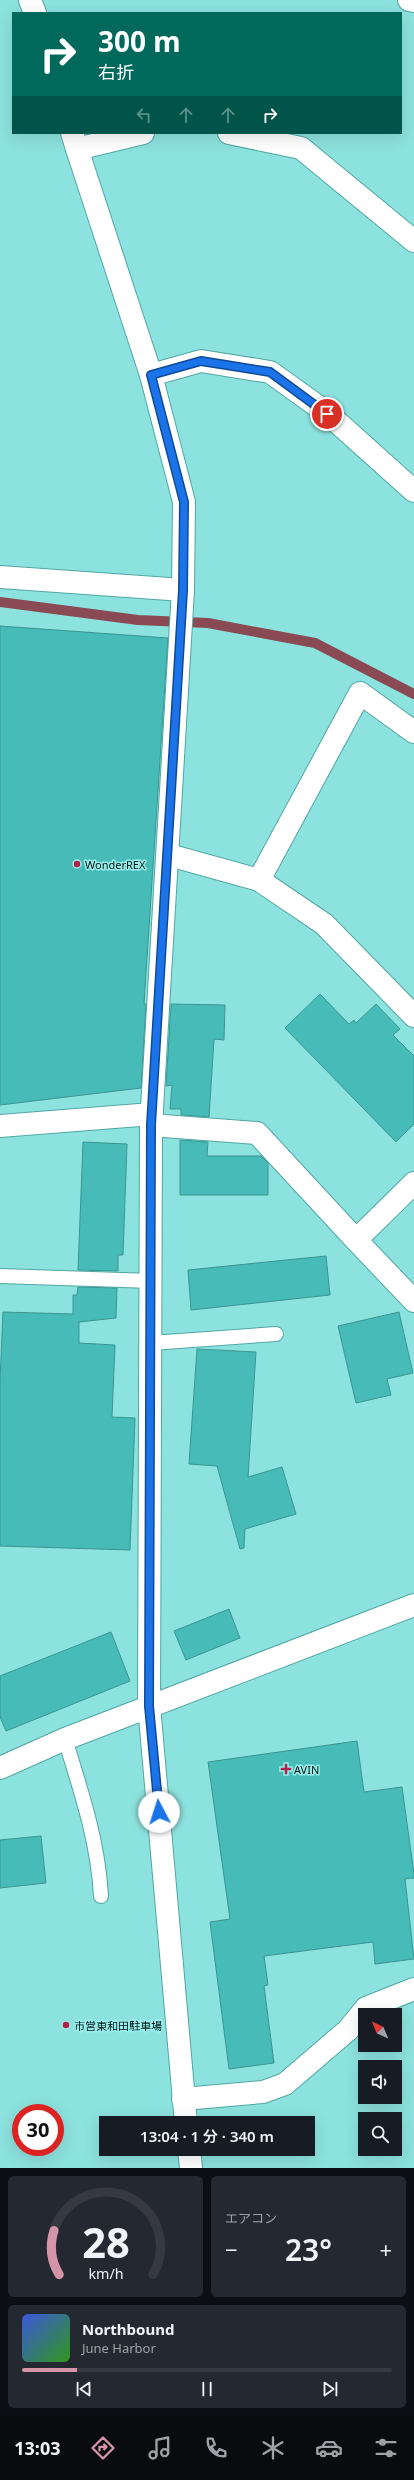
<!DOCTYPE html>
<html lang="ja">
<meta charset="utf-8">
<style>
:root{--surface:#171b24;--page:#242831;--text:#f1f3f6;--muted:#9ea1a6;--line:#363941;--accent:#d594a8}
body{margin:0;font-family:"Noto Sans","Noto Sans JP",sans-serif;background:var(--page);color:var(--text);height:100vh;display:flex;flex-direction:column;font-size:15px;white-space:nowrap}
*{box-sizing:border-box;margin:0}
p{font-size:13px;color:var(--muted)}
.icon{flex:none;width:22px;height:22px;fill:none;stroke:currentColor;stroke-width:2;stroke-linecap:round;stroke-linejoin:round}
.map{position:relative;height:2168px;overflow:hidden}
.panel{display:flex;flex-direction:column;gap:8px;padding:8px;background:#0d0f14;flex:1}
.panel>*{flex:none}
.hud{position:absolute;left:12px;top:12px;width:390px;height:122px;border-radius:0px;box-shadow:0 4px 16px #0002;background:#00695c;color:#fff;overflow:hidden}
.needle{width:26px;rotate:316deg}
.buttons{position:absolute;left:358px;top:2008px;display:grid;gap:8px}
.buttons a{display:grid;place-items:center;width:44px;height:44px;border-radius:0px;background:var(--surface);box-shadow:0 4px 16px #0002;font-size:20px}
.speed{position:absolute;left:12px;top:2104px;display:flex;gap:8px;font-size:20px;font-weight:700;text-align:center}
.speed>*{display:grid;place-content:center;width:52px;height:52px;border-radius:50%;background:var(--surface);box-shadow:0 4px 16px #0002;line-height:1}
.speed .limit{border:6px solid #d22;background:#fff;color:#111}
.pin{position:absolute;display:grid;place-items:center;width:34px;height:34px;color:#fff;margin:-17px;border:2px solid #fff;border-radius:50%;box-shadow:0 1px 4px #0007}
.me{position:absolute;width:44px;margin:-22px;rotate:355deg;stroke-linejoin:round;filter:drop-shadow(0 0 3px #0008)}
.turn{display:flex;align-items:center;gap:14px;height:84px;padding:0 20px;font-size:18px}
.turn .icon{width:52px;height:52px;stroke-width:2.5}
.turn b{display:block;font-size:28px;line-height:34px}
.lanes{display:flex;align-items:center;height:38px;padding:0 20px;background:#0003;justify-content:center;gap:20px;direction:ltr}
.lanes .off{opacity:.35}
.big{font-size:30px;font-weight:600;line-height:1.1}
.panel .tile{flex:1;display:flex;flex-direction:column;justify-content:center;gap:6px;min-width:0;padding:0 14px;border-radius:6px;background:var(--page)}
.panel .dial{align-items:center;gap:0}
.dial svg{height:104px;overflow:visible;fill:none;stroke:var(--line);stroke-width:7;stroke-linecap:round;text-anchor:middle}
.dial text{fill:var(--text);stroke:none}
.song{display:flex;align-items:center;gap:12px}
.cover{width:48px;height:48px;border-radius:6px;background:linear-gradient(135deg,hsl(230 70% 55%),hsl(110 70% 35%))}
.played{height:4px;border-radius:2px;background:linear-gradient(90deg,var(--accent) 15%,var(--line) 15%)}
.keys{display:flex;justify-content:space-around;direction:ltr}
.heat{display:flex;justify-content:space-between;align-items:center;font-size:22px;direction:ltr}
.panel .tiles{flex:1;display:grid;gap:8px;grid-template-columns:1fr 1fr}
.tile:last-child{grid-column:span 2}
.trip{position:absolute;left:99px;top:2116px;width:216px;height:40px;border-radius:0px;background:var(--surface);box-shadow:0 4px 16px #0002;font-weight:600;line-height:40px;text-align:center}
.tabs{display:flex;height:64px;justify-content:space-around;align-items:center;background:#090b0e;color:var(--muted)}
.tabs .icon{width:28px;height:28px}
.tabs .current{color:var(--accent)}
.tabs b{font-size:18px;color:var(--text)}
.map>svg:first-child{display:block}
.lines{fill:none;stroke-linecap:round;stroke-linejoin:round}
.stream{stroke:#8a4a54;stroke-width:10}
.building{fill:#46bbb8;stroke:#3c9592}
.lane-casing{stroke:#50a7a4;stroke-width:16}
.street-casing{stroke:#50a7a4;stroke-width:24}
.secondary-casing{stroke:#50a7a4;stroke-width:24}
.lane{stroke:#fff;stroke-width:14}
.street{stroke:#fff;stroke-width:22}
.secondary{stroke:#fff;stroke-width:22}
.route-casing{stroke:#114b97;stroke-width:10}
.route{stroke:#1a73e8;stroke-width:7}
.poi-dot{fill:#b32148;stroke:#99efec;stroke-width:1.5}
.labels{text-anchor:middle;dominant-baseline:central;stroke-width:3;stroke-linejoin:round;paint-order:stroke}
.poi-label{font-size:11px;fill:#001515;stroke:#99efec;text-anchor:start}
</style>
<div class="map">
<svg width="414" height="2168" viewBox="0 0 414 2168">
<rect width="100%" height="100%" fill="#8ce2de"/>
<g class="lines">
<!-- stream -->
<path class="stream" d="M0 602 138 620 208 623 315 643 414 694"/>
</g>
<!-- building -->
<g class="building">
<path d="M0 626 168 638 144 1004H146L141 1088 0 1105Z"/>
<path d="M320 994 349 1024 354 1020 356 1023 376 1004 400 1029 393 1035 414 1056V1124L396 1142 285 1028Z"/>
<path d="M171 1004 225 1005 224 1040 214 1039 209 1117 181 1115V1109H170L172 1085 166 1086Z"/>
<path d="M180 1140 208 1142 207 1156H261L268 1163V1195H180Z"/>
<path d="M83 1142 127 1144 123 1255H118V1271L78 1270Z"/>
<path d="M326 1256 330 1295 191 1310 188 1270Z"/>
<path d="M78 1287 117 1288 116 1318 79 1322V1343L115 1345 112 1417 135 1418 130 1550 0 1546V1381L3 1312 73 1314V1295H77Z"/>
<path d="M399 1312 413 1373 387 1379 391 1395 356 1403 338 1326Z"/>
<path d="M197 1349 256 1352 248 1477 282 1467 296 1514 245 1529 244 1548 240 1549 217 1466 189 1464Z"/>
<path d="M229 1609 240 1638 186 1660 174 1631Z"/>
<path d="M111 1632 130 1681 6 1731 0 1717V1676Z"/>
<path d="M357 1741 364 1792 402 1787 414 1874V1878L405 1879 414 1959 375 1964 373 1942 264 1956 268 1985 264 1986 274 2063 229 2069 210 1922 230 1919 208 1762Z"/>
<path d="M41 1836 46 1883 0 1888V1840Z"/>
</g>
<g class="lines">
<defs>
<g id="lane">
<path d="M0 1276 152 1281"/>
<path d="M151 1343 276 1334"/>
<path d="M65 1739C81 1791 98 1841 101 1896"/>
</g>
<g id="street">
<path d="M30 0 35 13"/>
<path d="M409 0 414 1"/>
<path d="M72 133 77 149 143 133"/>
<path d="M229 133 301 148 414 241"/>
<path d="M77 149 151 375 184 502 183 590 151 1125 257 1133 356 1240 414 1183"/>
<path d="M151 375 201 361 270 372 327 413 414 491"/>
<path d="M0 577 183 590"/>
<path d="M169 855 259 880 324 924 414 1016"/>
<path d="M259 880 360 693 414 732"/>
<path d="M151 1125 149 1706 186 2123"/>
<path d="M0 1126 152 1114"/>
<path d="M356 1240 414 1301"/>
<path d="M183 2099 263 2092 285 2084 348 2030 366 2008 414 1989"/>
<path d="M189 2149 191 2168"/>
</g>
<path id="secondary" d="M0 1768 65 1739 414 1605"/>
</defs>
<!-- lane casing -->
<use href="#lane" class="lane-casing"/>
<!-- street casing -->
<use href="#street" class="street-casing"/>
<!-- secondary casing -->
<use href="#secondary" class="secondary-casing"/>
<!-- lane -->
<use href="#lane" class="lane"/>
<!-- street -->
<use href="#street" class="street"/>
<!-- secondary -->
<use href="#secondary" class="secondary"/>
</g>
<g class="lines">
<defs>
<path id="route" d="M159 1812 149 1706 151 1125 183 590 184 502 151 375 201 361 270 372 327 414"/>
</defs>
<!-- route casing -->
<use href="#route" class="route-casing"/>
<!-- route -->
<use href="#route" class="route"/>
</g>
<!-- markers -->
<g class="poi-dot">
<circle cx="77" cy="864" r="4"/>
<path d="M284 1763h4v4h4v4h-4v4h-4v-4h-4v-4h4z"/>
<circle cx="66" cy="2025" r="4"/>
</g>
<g class="labels">
<!-- poi labels -->
<g class="poi-label">
<text x="85" y="864">WonderREX</text>
<text x="294" y="1769">AVIN</text>
<text x="74" y="2025">市営東和田駐車場</text>
</g>
</g>
</svg>
<div class="buttons">
<a><svg class="needle" viewBox="-14 -14 28 28"><path d="M0-13l5 13h-10z" fill="#e53935"/><path d="M0 13l5-13h-10z" fill="#9ea1a6"/></svg></a>
<a><svg class="icon" aria-label="sound" viewBox="0 0 24 24"><path d="M4 9h4l5-4v14l-5-4H4zM17 9q2 3 0 6"/></svg></a>
<a><svg class="icon" aria-label="search" viewBox="0 0 24 24"><circle cx="10" cy="10" r="6"/><path d="M15 15l6 6"/></svg></a>
</div>
<div class="speed"><div class="limit">30</div></div>
<div class="pin" style="left:327px;top:414px;background:#d93025"><svg class="icon" aria-label="arrive" viewBox="0 0 24 24"><path d="M6 21V4h12l-3 4 3 4H6"/></svg></div>
<svg class="me" style="left:159px;top:1812px" viewBox="-20 -20 40 40"><circle r="19" fill="#fff"/><path d="M0-13L10 11 0 6-10 11z" fill="#1a73e8"/></svg>
<div class="trip">13:04 · 1 分 · 340 m</div>
<div class="hud">
<div class="turn"><svg class="icon" aria-label="right" viewBox="0 0 24 24"><path d="M7 20v-9h11M14 6l5 5-5 5"/></svg><div><b>300 m</b>右折</div></div>
<div class="lanes"><svg class="icon off" aria-label="left" viewBox="0 0 24 24"><path d="M17 20v-9H6M10 6l-5 5 5 5"/></svg><svg class="icon off" aria-label="ahead" viewBox="0 0 24 24"><path d="M12 20V5M6 11l6-6 6 6"/></svg><svg class="icon off" aria-label="ahead" viewBox="0 0 24 24"><path d="M12 20V5M6 11l6-6 6 6"/></svg><svg class="icon" aria-label="right" viewBox="0 0 24 24"><path d="M7 20v-9h11M14 6l5 5-5 5"/></svg></div>
</div>
</div>
<section class="panel">
<div class="tiles">
<div class="tile dial"><svg viewBox="0 0 100 80">
<path d="M14 69A42 42 0 1 1 86 69"/>
<path d="M14 69A42 42 0 0 1 10 35" stroke="#d594a8"/>
<text x="50" y="56" font-size="32" font-weight="700">28</text>
<text x="50" y="72" font-size="11">km/h</text>
</svg></div>
<div class="tile"><p>エアコン</p>
<div class="heat"><a>−</a><b class="big">23°</b><a>+</a></div>
</div>
<div class="tile">
<div class="song"><i class="cover"></i><div><b>Northbound</b><p>June Harbor</p></div></div>
<div class="played"></div>
<div class="keys"><svg class="icon" aria-label="previous" viewBox="0 0 24 24"><path d="M18 5L8 12l10 7zM5 5v14"/></svg><svg class="icon" aria-label="pause" viewBox="0 0 24 24"><path d="M8 5v14M16 5v14"/></svg><svg class="icon" aria-label="next" viewBox="0 0 24 24"><path d="M6 5l10 7-10 7zM19 5v14"/></svg></div>
</div>
</div>
</section>
<nav class="tabs">
<b>13:03</b>
<svg class="icon current" aria-label="directions" viewBox="0 0 24 24"><path d="M12 3l9 9-9 9-9-9zM9 14v-3h6M13 9l2 2-2 2"/></svg>
<svg class="icon" aria-label="music" viewBox="0 0 24 24"><path d="M9 18V5l10-2v13"/><circle cx="6" cy="18" r="3"/><circle cx="16" cy="16" r="3"/></svg>
<svg class="icon" aria-label="phone" viewBox="0 0 24 24"><path d="M5 4h4l2 5-3 2q2 4 5 5l2-3 5 2v4C11 20 4 13 5 4z"/></svg>
<svg class="icon" aria-label="climate" viewBox="0 0 24 24"><path d="M12 3v18M4 7l16 10M4 17L20 7"/></svg>
<svg class="icon" aria-label="car" viewBox="0 0 24 24"><path d="M5 17H2v-5l4-1 3-4h7l3 4 3 1v5h-3M9 17h6M6 11h13"/><circle cx="7" cy="17" r="2"/><circle cx="17" cy="17" r="2"/></svg>
<svg class="icon" aria-label="filters" viewBox="0 0 24 24"><path d="M4 7h16M4 17h16"/><circle cx="9" cy="7" r="2"/><circle cx="15" cy="17" r="2"/></svg>
</nav>
